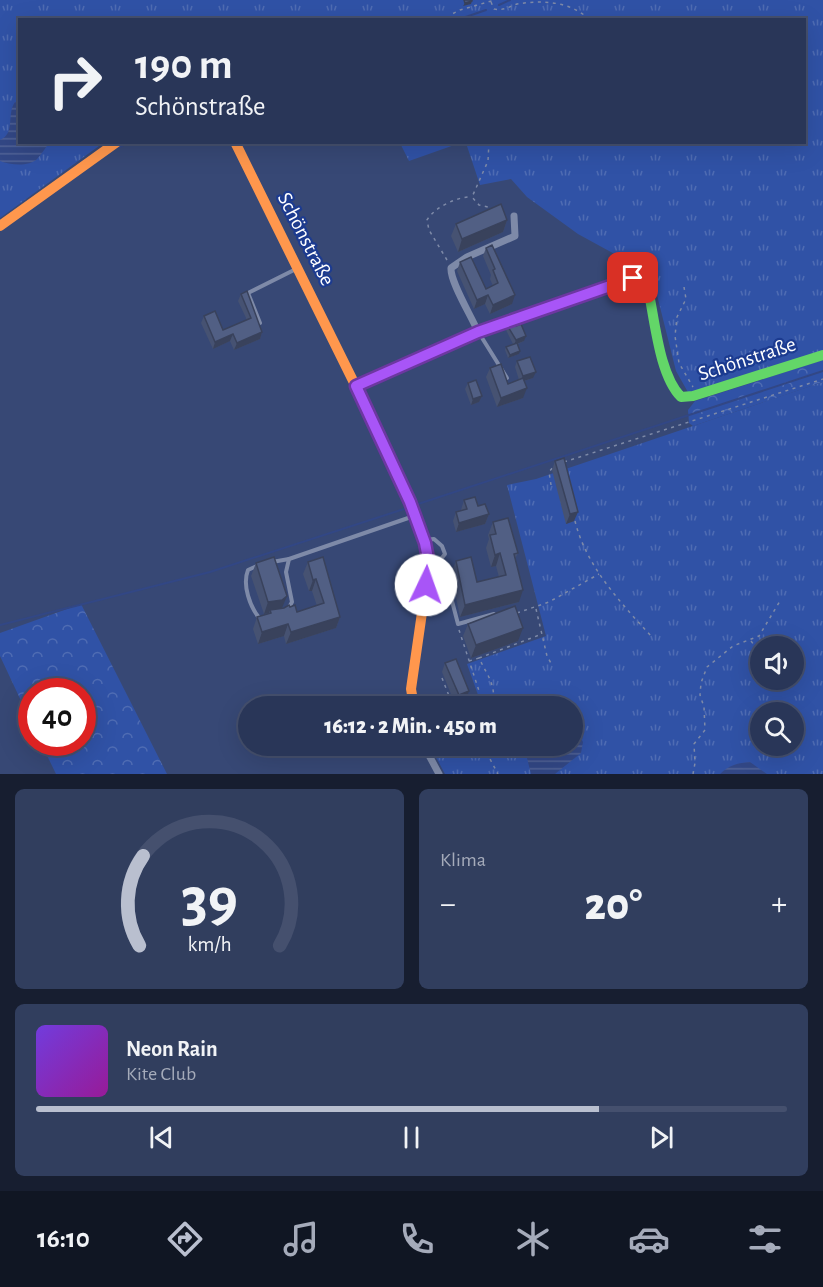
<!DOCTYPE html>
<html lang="de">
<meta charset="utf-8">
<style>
:root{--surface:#293658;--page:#313e5e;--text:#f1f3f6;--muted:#a5abba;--line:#45506e;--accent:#b9bfcf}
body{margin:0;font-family:"Alegreya Sans",sans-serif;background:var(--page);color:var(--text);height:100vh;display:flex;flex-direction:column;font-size:22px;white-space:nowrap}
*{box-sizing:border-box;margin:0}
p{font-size:20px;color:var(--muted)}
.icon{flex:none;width:33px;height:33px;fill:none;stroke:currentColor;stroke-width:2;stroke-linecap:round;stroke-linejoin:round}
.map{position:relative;height:774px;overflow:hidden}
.side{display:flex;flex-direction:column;gap:15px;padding:15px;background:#171e30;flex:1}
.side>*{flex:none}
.hud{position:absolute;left:18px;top:18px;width:788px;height:126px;border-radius:0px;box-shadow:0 6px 24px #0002,0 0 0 2px var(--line);background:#293658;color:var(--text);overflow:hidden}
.buttons{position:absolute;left:750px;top:636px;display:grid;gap:12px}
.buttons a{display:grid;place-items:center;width:54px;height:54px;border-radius:50%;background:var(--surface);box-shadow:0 6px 24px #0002,0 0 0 2px var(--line);font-size:30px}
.speed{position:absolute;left:18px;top:678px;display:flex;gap:12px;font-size:30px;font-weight:700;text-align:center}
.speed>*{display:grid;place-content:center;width:78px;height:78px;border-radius:50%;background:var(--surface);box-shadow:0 6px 24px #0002,0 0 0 2px var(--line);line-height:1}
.speed .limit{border:9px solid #d22;background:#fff;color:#111}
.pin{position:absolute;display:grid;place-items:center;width:51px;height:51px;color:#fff;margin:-26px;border-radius:12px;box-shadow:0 3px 9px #0006}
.me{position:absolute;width:66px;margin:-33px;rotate:3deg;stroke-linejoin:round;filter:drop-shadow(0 0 4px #0008)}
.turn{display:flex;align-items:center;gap:21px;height:126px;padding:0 18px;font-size:27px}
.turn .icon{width:78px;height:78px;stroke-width:2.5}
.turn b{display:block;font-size:42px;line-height:51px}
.big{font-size:45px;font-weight:800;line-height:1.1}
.side .card{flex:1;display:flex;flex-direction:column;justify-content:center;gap:9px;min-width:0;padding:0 21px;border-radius:9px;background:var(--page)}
.side .dial{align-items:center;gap:0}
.dial svg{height:156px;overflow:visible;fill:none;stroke:var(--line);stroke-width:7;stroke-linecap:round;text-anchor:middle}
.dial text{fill:var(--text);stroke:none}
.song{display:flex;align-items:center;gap:18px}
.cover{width:72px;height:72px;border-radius:9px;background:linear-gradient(135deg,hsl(260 70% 55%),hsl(300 70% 35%))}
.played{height:6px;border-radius:3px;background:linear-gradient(90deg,var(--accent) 75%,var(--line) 75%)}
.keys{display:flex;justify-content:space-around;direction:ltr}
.heat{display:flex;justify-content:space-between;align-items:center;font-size:33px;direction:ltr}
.side .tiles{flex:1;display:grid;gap:15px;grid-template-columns:1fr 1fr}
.card:last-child{grid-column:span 2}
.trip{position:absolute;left:238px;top:696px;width:345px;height:60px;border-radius:30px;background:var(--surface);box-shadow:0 6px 24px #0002,0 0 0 2px var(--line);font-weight:800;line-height:60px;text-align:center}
.tab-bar{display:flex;height:96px;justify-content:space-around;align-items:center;background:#101623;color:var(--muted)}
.tab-bar .icon{width:42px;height:42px}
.tab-bar .on{color:var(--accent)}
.tab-bar b{font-size:27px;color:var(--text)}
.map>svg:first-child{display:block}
.grass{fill:url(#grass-tufts);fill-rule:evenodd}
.forest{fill:url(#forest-crowns)}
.water{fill:url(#water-rules)}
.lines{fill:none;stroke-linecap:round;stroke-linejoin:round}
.stream{stroke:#324785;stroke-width:2}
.path{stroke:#7e8aa8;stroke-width:1.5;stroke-dasharray:3 4.5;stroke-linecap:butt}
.lane{stroke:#7e8aa8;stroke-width:4}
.street{stroke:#7e8aa8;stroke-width:7}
.fast{stroke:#63d668;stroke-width:10}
.slow{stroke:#ff974d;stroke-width:10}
.jam{stroke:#b3261e;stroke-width:10}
.wall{fill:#465272}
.shaded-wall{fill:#39425c}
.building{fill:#515f84;stroke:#39425c;stroke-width:1.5}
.route-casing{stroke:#6d37a1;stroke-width:15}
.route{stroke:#a855f7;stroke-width:10}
.labels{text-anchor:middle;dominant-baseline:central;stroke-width:4.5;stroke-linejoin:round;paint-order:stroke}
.street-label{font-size:21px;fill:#fff;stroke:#1c3b90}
</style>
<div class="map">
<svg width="823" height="774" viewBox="0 0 823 774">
<defs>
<pattern id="grass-tufts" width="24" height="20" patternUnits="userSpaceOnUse" patternTransform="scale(1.5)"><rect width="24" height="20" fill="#3052a6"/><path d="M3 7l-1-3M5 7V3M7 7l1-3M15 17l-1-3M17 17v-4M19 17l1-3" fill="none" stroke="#4f6cb3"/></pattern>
<pattern id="forest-crowns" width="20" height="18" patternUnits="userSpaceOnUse" patternTransform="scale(1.5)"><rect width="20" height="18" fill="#3052a6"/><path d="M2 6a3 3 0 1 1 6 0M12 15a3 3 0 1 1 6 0" fill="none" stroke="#4f6cb3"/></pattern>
<pattern id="water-rules" width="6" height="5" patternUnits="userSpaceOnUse" patternTransform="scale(1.5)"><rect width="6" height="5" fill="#324785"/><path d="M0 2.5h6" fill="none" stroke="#516397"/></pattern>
</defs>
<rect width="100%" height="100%" fill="#374875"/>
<!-- grass -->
<g class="grass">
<path d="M0 0H823V352L689 394 676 371 655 287 642 269 578 234 527 197 511 179 480 185 466 143 804 142V20H20V142L103 143 0 218Z"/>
<path d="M400 143H460L409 161Z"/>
<path d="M823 382V774H445L430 746H573V706H482L467 664 546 636 507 485 536 479ZM760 646H794V680H760ZM760 712H794V746H760Z"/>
</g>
<!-- forest -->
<g class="forest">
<path d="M823 360V382L693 426 689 423 688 410 695 401Z"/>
<path d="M81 604 167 774H56L41 743 82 742V692H32L31 722 0 656V633Z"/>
</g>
<!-- water -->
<g class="water">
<path d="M15 102 19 103 20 142 49 143C45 148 42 154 37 159 29 167 10 165 0 161V140C16 133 6 115 15 102Z"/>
<path d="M573 725 583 742 581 753 555 774H531L524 746H573Z"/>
<path d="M750 762 767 774H720C729 765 738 763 750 762Z"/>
</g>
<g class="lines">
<!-- stream -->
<g class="stream">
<path d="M499 5 510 0"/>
<path d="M457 20 486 10"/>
<path d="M119 147 130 142"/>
<path d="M415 505 823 371"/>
<path d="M0 625 210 572 407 508"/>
</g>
<!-- path -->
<g class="path">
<path d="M491 2 494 9C503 11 509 7 517 4 543 0 570 1 590 20"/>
<path d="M450 20 452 14 460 10 495 0"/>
<path d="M489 142 488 161 472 197 479 205 492 208"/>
<path d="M447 260 429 230 427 220C434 208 457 196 472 197"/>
<path d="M684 287 686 299 677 317 675 336 679 363 693 387"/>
<path d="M564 462 823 379"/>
<path d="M551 485 549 472 554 466"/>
<path d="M575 521C586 566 620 602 651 636"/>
<path d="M536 609 547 656 552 665"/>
<path d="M517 613 549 602 599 574"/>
<path d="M459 630 484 706"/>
<path d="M751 641 758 650"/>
<path d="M479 658 542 634"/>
<path d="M469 661 479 658C488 677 496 684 493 706"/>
<path d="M442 678 453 706"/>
<path d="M483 746 498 774"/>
<path d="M693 774 695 763 694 744 705 730 704 707 700 695 701 683 707 667 733 646 759 636 780 601"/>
</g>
<!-- lane -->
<g class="lane">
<path d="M260 323 248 293 298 268"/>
<path d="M479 333 507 378"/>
<path d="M425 540 434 539 442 546 445 554 441 559 430 563"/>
<path d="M441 559 458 624 494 614"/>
<path d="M272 562 289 559"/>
<path d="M259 565 248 570C242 585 250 607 260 619"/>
<path d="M288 609 292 602 286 572 289 559 414 516"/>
</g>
<!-- street -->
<g class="street">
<path d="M478 332C472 317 450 282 451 268L467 257 515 236 514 216"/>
<path d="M424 746 439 774"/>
</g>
<!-- fast -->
<path class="fast" d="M356 386 478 332 633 278 643 282 648 289C655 320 659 375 681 397L693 396 823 355"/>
<!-- slow -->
<g class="slow">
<path d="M235 142 366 407"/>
<path d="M0 226 117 142"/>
<path d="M414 706 411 689 429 564 427 555"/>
</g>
<!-- jam -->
<path class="jam" d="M366 407 413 508 427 555"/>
</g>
<!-- wall -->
<g class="wall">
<path d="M507 220 503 232 458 252 451 236 456 224Z"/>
<path d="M486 248 512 304 490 314 485 304 474 309 457 271 460 262 486 289 493 286 490 279 491 275 483 256Z"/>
<path d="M241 294 262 332 260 339 234 350 230 341 213 349 201 323 204 316 223 330 247 320 238 301Z"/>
<path d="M507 325 524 341 518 344 519 354 508 358 505 350 506 347 513 344 506 330Z"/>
<path d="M517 361 533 378 524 381 523 398 497 407 486 377 490 368 508 384 519 380 515 367Z"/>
<path d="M468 383 482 396 479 402 471 405 465 389Z"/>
<path d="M555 461 574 521 566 524 552 470Z"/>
<path d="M464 500 478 506 489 514 485 524 456 532 453 521 456 512 461 510Z"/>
<path d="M493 522 518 553 515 559 519 602 460 617 451 573 456 561 477 582 499 577 496 566 491 567 486 548 489 539 488 535Z"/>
<path d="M308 562 340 617 336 628 286 644 284 636 258 644 253 629 257 617 269 613 264 614 251 576 256 563 282 608 290 607 297 612 317 606 312 591H309L303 574Z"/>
<path d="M468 624 518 641 471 658 463 636Z"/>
<path d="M445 663 466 700 455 704 442 672Z"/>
</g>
<!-- shaded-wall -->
<g class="shaded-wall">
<path d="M472 1 471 4 463 6 465 3Z"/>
<path d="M507 220 503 232 458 252 462 239Z"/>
<path d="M488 295 485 304 474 309 477 300Z"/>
<path d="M515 295 512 304 490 314 493 305Z"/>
<path d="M262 332 260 339 234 350 237 343Z"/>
<path d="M233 334 230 341 213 349 215 342Z"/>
<path d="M526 336 524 341 514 345 516 340Z"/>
<path d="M520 351 519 354 508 358 510 355Z"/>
<path d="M536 372 533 378 520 382 523 376Z"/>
<path d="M527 388 523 398 497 407 501 398Z"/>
<path d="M482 396 479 402 471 405 473 399Z"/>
<path d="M578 512 574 521 566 524 570 514Z"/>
<path d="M489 514 485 524 456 532 459 523Z"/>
<path d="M500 553 496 566 491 567 495 555Z"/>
<path d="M316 579 312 591H309L313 580Z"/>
<path d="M523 590 519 602 460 617 465 605Z"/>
<path d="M287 596 282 608 270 610 269 613 264 614 268 602Z"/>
<path d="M340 617 336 628 286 644 291 632Z"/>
<path d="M288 624 284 636 258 644 262 632Z"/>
<path d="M523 628 518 641 471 658 476 645Z"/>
<path d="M469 691 466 700 455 704 459 695Z"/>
</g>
<!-- building -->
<g class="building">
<path d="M464 0H472V1L465 3Z"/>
<path d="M501 204 507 220 462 239 456 224Z"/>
<path d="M492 245 515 295 493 305 488 295 477 300 460 262 471 257 486 289 498 283 493 270 495 269 486 248Z"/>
<path d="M247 291 262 332 237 343 233 334 215 342 204 316 215 311 223 330 251 318 241 294Z"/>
<path d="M515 323 516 326 521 324 526 336 516 340 507 325Z"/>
<path d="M517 343 520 351 510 355 506 347Z"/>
<path d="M530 357 536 372 523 376 517 361Z"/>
<path d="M501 364 508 384 523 378 527 388 501 398 490 368Z"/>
<path d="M476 380 482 396 473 399 468 383Z"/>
<path d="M564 458 578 512 570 514 555 461Z"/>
<path d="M475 497 478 506 485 504 489 514 459 523 456 512 467 509 464 500Z"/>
<path d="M508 518 518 553 514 554 523 590 465 605 456 561 471 557 477 582 506 575 500 553 495 555 490 535 496 534 493 522Z"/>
<path d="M274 557 287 596 282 600 268 602 256 563Z"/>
<path d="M323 557 340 617 291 632 288 624 262 632 257 617 271 613 270 610 284 608 289 605 290 607 295 605 297 612 324 603 316 579 313 580 308 562Z"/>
<path d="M515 606 523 628 476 645 468 624Z"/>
<path d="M456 659 469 691 459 695 445 663Z"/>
</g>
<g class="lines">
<defs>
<path id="route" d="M426 585 429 564 425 543 410 502 356 386 478 332 633 278"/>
</defs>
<!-- route casing -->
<use href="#route" class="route-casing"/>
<!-- route -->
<use href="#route" class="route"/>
</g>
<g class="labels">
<!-- street labels -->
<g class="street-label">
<text transform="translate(306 239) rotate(63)">Schönstraße</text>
<text transform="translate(747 359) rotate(-18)">Schönstraße</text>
</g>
</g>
</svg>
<div class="buttons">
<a><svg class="icon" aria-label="sound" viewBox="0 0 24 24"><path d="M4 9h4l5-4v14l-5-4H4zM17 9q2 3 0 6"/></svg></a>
<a><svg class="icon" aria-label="search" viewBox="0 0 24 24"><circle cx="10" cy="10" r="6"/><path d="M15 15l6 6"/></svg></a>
</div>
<div class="speed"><div class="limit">40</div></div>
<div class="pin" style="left:633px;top:278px;background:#d93025"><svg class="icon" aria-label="arrive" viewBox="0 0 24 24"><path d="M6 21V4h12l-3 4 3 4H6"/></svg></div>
<svg class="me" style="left:426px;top:585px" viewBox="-20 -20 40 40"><circle r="19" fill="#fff"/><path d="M0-13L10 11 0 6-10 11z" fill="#a855f7"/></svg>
<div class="trip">16:12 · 2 Min. · 450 m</div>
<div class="hud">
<div class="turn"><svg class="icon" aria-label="right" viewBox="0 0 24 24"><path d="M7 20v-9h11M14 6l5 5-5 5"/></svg><div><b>190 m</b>Schönstraße</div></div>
</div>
</div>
<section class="side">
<div class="tiles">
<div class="card dial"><svg viewBox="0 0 100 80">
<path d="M14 69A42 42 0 1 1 86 69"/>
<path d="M14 69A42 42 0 0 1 16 23" stroke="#b9bfcf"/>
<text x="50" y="56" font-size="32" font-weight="700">39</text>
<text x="50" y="72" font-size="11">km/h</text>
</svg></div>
<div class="card"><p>Klima</p>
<div class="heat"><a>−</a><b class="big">20°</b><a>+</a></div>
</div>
<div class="card">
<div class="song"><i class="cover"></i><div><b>Neon Rain</b><p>Kite Club</p></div></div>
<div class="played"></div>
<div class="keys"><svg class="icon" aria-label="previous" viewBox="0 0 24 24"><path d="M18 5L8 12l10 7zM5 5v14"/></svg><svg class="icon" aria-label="pause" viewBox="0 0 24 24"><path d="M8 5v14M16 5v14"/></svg><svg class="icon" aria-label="next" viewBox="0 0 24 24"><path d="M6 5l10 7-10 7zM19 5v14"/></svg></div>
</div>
</div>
</section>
<nav class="tab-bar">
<b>16:10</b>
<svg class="icon on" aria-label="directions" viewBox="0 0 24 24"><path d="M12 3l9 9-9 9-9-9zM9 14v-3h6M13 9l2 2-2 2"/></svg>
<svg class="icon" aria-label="music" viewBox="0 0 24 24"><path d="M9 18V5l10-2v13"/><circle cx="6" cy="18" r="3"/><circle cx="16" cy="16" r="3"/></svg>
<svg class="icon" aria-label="phone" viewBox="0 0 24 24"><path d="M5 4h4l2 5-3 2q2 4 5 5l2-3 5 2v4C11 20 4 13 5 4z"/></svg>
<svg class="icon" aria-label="climate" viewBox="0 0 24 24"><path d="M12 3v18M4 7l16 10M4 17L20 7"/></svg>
<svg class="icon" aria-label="car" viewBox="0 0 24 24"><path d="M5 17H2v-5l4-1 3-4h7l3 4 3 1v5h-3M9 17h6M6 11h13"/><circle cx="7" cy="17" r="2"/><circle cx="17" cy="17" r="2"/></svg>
<svg class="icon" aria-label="filters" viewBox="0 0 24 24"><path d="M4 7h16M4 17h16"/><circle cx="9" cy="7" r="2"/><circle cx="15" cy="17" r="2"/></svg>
</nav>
